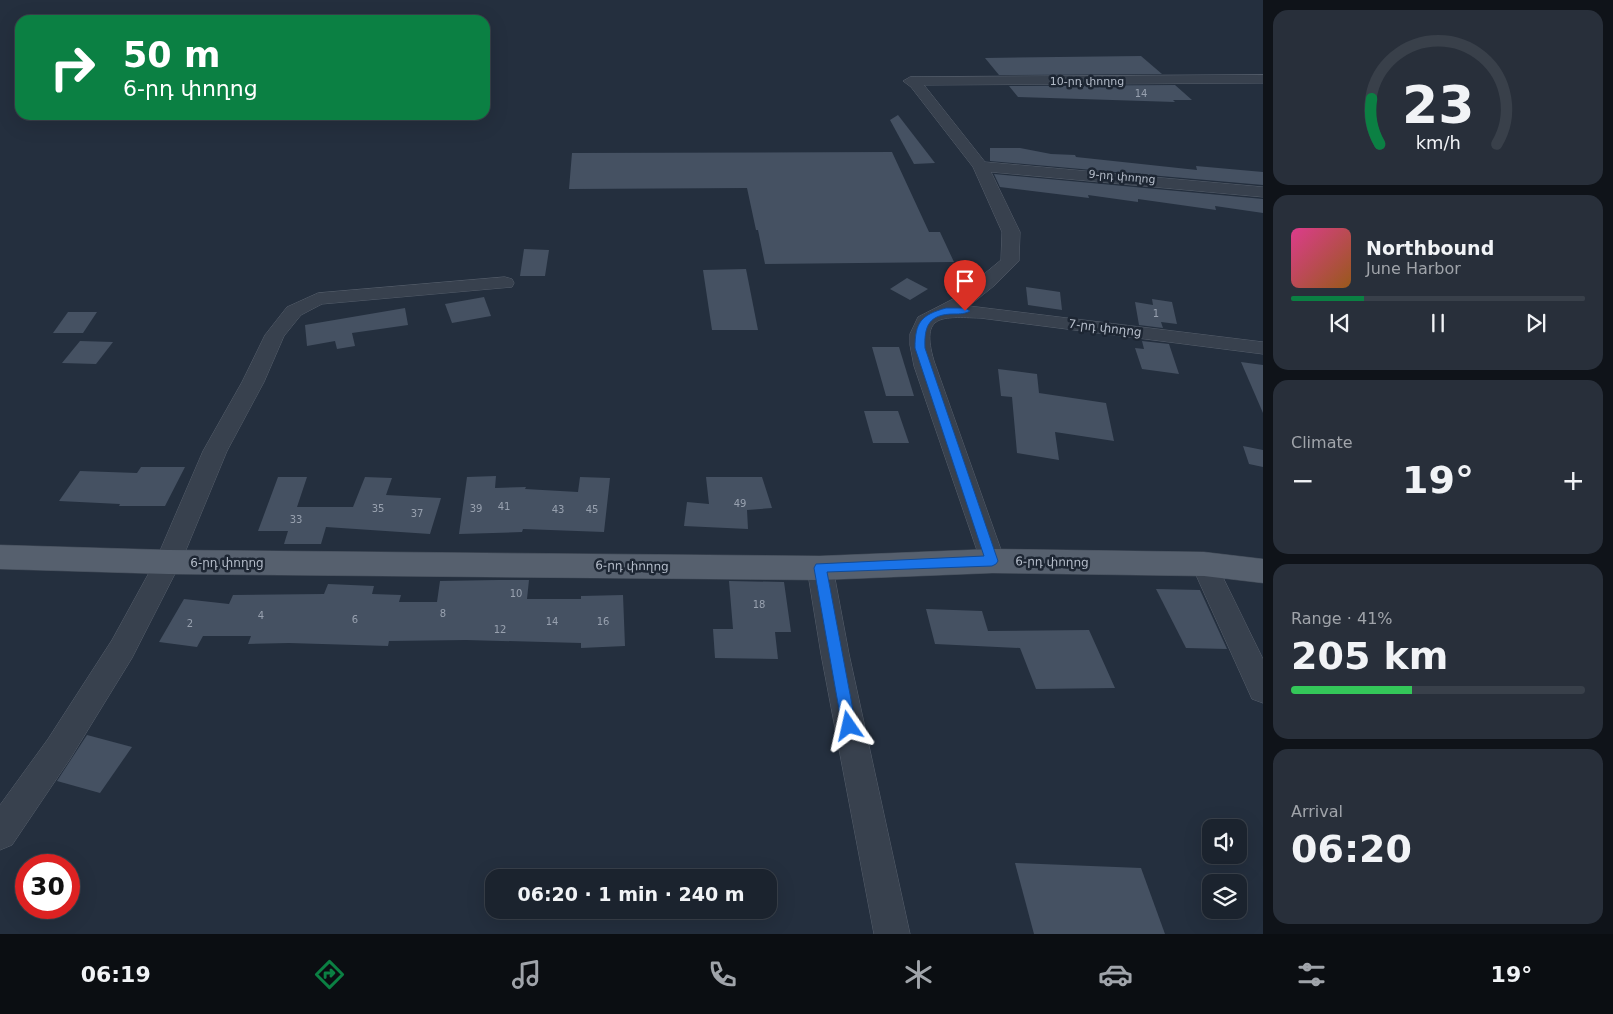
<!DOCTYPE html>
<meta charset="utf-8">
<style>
:root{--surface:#1b232e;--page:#282f3a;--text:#f1f3f6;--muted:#a0a4aa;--line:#39404a;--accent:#0b8043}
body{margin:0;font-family:"DejaVu Sans","Noto Sans Armenian",sans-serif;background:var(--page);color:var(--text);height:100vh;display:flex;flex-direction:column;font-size:19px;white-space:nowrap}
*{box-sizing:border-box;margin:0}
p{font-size:16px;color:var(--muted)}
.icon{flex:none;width:28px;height:28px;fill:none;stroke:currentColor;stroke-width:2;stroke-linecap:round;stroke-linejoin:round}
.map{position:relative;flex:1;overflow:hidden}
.details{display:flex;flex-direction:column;gap:10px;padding:10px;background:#0f1319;width:350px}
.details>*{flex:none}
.top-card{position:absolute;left:15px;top:15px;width:475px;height:105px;border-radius:15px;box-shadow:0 5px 20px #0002,0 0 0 1px var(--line);background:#0b8043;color:#fff;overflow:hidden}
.fabs{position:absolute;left:1202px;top:819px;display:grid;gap:10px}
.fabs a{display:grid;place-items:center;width:45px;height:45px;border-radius:10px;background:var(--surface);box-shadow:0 5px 20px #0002,0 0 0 1px var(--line);font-size:25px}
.speed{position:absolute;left:15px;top:854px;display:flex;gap:10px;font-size:25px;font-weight:700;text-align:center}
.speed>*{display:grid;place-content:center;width:65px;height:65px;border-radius:50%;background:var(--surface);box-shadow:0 5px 20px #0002,0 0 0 1px var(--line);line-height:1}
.speed .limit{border:8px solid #d22;background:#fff;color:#111}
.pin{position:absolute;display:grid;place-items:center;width:42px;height:42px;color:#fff;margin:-51px -21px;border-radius:50% 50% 50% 0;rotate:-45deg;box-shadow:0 0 5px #0007}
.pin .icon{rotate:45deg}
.me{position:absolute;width:55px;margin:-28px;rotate:349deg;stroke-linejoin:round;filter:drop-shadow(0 0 4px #0008)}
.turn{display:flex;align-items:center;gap:18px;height:105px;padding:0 25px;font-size:22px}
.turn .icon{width:65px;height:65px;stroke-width:2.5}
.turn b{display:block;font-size:35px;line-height:42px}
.big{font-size:38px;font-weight:800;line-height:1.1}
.details .tile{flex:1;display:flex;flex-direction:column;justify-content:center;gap:8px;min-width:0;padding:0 18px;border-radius:15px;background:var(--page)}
.details .dial{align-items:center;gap:0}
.dial svg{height:130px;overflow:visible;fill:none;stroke:var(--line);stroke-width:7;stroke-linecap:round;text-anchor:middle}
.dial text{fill:var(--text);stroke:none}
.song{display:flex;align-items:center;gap:15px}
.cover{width:60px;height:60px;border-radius:8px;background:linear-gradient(135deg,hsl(330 70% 55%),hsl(30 70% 35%))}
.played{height:5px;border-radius:2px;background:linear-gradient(90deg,var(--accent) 25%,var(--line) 25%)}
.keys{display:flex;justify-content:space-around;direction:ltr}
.heat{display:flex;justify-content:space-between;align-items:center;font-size:28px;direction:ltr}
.charge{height:8px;border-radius:4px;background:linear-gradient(90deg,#34c759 41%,var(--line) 0)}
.trip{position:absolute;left:485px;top:869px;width:292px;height:50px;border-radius:15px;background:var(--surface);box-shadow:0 5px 20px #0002,0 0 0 1px var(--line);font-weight:800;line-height:50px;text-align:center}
.tab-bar{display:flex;height:80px;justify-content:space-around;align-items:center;background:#0b0e12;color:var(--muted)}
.tab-bar .icon{width:35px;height:35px}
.tab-bar .current{color:var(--accent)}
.tab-bar b{font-size:22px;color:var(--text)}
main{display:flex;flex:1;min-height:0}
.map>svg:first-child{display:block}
.building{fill:#455162}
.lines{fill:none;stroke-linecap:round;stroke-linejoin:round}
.minor-casing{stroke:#565f6c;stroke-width:1}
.major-casing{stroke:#414a57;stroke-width:1}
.minor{fill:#38414e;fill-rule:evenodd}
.major{fill:#56606e;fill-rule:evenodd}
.route{fill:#1a73e8;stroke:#114b97}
.labels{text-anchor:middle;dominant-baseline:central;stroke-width:5;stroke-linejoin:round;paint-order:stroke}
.number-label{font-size:10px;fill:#98a1af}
.far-street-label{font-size:11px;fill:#b4bcc9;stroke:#1d2633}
.street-label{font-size:12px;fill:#b4bcc9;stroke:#1d2633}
</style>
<main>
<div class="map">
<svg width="1263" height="934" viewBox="0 0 1263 934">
<rect width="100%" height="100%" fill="#242f3e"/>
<!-- building -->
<g class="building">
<path d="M1141 56 1162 74 999 75 985 58Z"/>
<path d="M1175 85 1192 100H1173L1175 102 1018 97 1009 86Z"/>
<path d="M898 115 935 163 914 164 890 120Z"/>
<path d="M990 148H1020L1051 154 1075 155 1076 157 1197 170 1196 166 1263 172V185L990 161Z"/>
<path d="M892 152 929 232H940L954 262 765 264 758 230H756L747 188 569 189 572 153Z"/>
<path d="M994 174 1263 199V213L1215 206 1216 210 1138 199V202L1088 195 1089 198 1000 187Z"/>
<path d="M524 249 549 250 545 276H520Z"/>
<path d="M746 269 758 330H712L703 270Z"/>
<path d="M907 278 928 289 910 300 890 289Z"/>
<path d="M1026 287 1060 292 1062 310 1028 305Z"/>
<path d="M484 297 491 316 452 323 445 304Z"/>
<path d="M1152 299 1172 302 1177 324 1161 322 1163 328 1139 325 1135 302 1153 305Z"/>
<path d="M405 308 408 325 352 333 355 346 337 349 335 341 307 346 305 325Z"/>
<path d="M68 312H97L83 333H53Z"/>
<path d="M80 341 113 342 96 364 62 363Z"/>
<path d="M1142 341 1169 344 1179 374 1142 369 1135 348 1144 349Z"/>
<path d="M872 347H899L914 396H886Z"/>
<path d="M1241 362 1263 365V413Z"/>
<path d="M998 369 1037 374 1039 393 1106 403 1114 441 1055 432 1059 460 1017 453 1012 397 1001 396Z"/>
<path d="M864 411H898L909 443H873Z"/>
<path d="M1243 446 1263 450V467L1249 464Z"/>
<path d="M141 467H185L165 506H119L120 504 59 501 80 471 137 473Z"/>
<path d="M496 476 495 488 526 487 525 489 578 492 580 477 610 478 604 532 523 529 522 532 459 534 467 477Z"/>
<path d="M278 477H307L297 507H353L365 477 392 478 386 495 441 498 430 534 326 527 321 544H284L288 531H258Z"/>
<path d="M706 477H762L772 508 747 510 748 529 684 526 687 502 709 504Z"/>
<path d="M498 580H529L527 599H581V596L623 595 625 646 581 648V643L466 640 389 641 388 646 289 643 248 644 251 636H203L197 647 159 642 184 599 229 604 233 595 324 594 328 584 374 586 372 594 401 595 399 602H437L440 581Z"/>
<path d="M729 581 784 582 791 632H775L778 659 715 658 713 629H733Z"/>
<path d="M1156 589 1200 590 1227 649 1186 648Z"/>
<path d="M926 609 982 611 988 631 1089 630 1115 688 1036 689 1020 648 935 644Z"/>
<path d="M87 735 132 747 100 793 57 781Z"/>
<path d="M1015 863 1141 868 1165 934H1034Z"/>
</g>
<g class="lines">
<defs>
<g id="minor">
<path d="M1263 75V83L924 85 985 162 1263 187V197L991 172 1020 232 1019 261 995 285 969 306 1263 342V354L980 318C942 317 920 313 934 361L1005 561 1001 568 992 571 983 568 914 366 910 345V334L918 317 955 298 1001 260 1002 232 973 167 911 87 903 81 910 77Z"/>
<path d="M505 277 512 279 514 283 512 287 322 304 301 315 284 336 264 382 227 451 181 562 132 658 70 759 12 845 0 850V805L48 739 112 640 156 560 203 451 242 382 265 335 287 307 318 293Z"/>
<path d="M1204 553 1213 557 1263 659V703L1252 699 1191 564 1195 557Z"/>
<path d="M820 557 829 561 833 568 849 654 910 934H874L821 654 807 568 811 561Z"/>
</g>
<path id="major" d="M0 545 168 550 820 556 992 549 1204 552 1263 559V583L1204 576 992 573 820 580 168 574 0 569Z"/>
</defs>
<!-- minor casing -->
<use href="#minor" class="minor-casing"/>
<!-- major casing -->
<use href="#major" class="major-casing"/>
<!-- minor -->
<use href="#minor" class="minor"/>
<!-- major -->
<use href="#major" class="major"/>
</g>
<!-- route -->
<path class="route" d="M946 308H965L970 311C965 314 960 314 954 314 929 314 924 326 925 348L998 561 996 564 992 566 827 572 856 726 854 731 849 733 844 731 842 726 814 568 816 564 984 556 915 348C915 322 921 315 946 308Z"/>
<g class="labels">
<!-- number labels -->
<g class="number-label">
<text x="1141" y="93">14</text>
<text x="1156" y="313">1</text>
<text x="740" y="503">49</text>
<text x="504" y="506">41</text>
<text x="378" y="508">35</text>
<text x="476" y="508">39</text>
<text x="558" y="509">43</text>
<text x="592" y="509">45</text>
<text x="417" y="513">37</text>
<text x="296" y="519">33</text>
<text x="516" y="593">10</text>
<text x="759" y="604">18</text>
<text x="443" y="613">8</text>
<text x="261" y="615">4</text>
<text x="355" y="619">6</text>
<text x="552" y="621">14</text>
<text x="603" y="621">16</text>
<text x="190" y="623">2</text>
<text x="500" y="629">12</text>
</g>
<!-- far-street labels -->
<g class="far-street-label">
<text x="1087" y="81">10-րդ փողոց</text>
<text transform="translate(1122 177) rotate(5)">9-րդ փողոց</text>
</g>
<!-- street labels -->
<g class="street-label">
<text transform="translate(1105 328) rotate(7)">7-րդ փողոց</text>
<text transform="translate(1052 562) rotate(1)">6-րդ փողոց</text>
<text x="227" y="563">6-րդ փողոց</text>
<text transform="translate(632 566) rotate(1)">6-րդ փողոց</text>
</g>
</g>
</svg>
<div class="fabs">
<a><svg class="icon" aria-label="sound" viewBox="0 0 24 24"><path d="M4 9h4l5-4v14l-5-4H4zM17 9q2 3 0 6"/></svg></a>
<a><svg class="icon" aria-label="layers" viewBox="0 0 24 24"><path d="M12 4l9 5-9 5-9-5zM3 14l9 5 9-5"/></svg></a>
</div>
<div class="speed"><div class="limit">30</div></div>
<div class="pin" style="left:965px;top:311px;background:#d93025"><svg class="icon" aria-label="arrive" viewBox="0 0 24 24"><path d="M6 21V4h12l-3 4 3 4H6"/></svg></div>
<svg class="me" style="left:849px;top:726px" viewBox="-20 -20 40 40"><path d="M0-17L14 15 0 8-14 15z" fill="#1a73e8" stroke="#fff" stroke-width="4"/></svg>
<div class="trip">06:20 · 1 min · 240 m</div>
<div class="top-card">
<div class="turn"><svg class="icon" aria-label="right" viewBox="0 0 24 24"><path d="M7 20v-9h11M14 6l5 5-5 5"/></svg><div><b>50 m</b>6-րդ փողոց</div></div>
</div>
</div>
<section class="details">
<div class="tile dial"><svg viewBox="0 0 100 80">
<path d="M14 69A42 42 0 1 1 86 69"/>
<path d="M14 69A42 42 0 0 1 9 41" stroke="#0b8043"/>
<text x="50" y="56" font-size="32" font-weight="700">23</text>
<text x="50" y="72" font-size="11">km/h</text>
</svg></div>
<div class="tile">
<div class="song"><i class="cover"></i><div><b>Northbound</b><p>June Harbor</p></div></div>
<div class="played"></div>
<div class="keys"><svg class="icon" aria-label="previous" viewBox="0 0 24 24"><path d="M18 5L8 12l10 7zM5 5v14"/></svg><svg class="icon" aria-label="pause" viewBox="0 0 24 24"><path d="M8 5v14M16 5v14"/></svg><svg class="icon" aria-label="next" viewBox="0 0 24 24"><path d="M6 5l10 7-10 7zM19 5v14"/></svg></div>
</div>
<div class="tile"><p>Climate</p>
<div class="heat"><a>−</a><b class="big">19°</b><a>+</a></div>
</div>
<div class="tile"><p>Range · 41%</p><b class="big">205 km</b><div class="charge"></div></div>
<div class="tile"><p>Arrival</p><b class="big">06:20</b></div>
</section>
</main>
<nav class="tab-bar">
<b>06:19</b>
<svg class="icon current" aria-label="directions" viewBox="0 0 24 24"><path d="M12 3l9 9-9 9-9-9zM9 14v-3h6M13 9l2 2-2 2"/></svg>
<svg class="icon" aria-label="music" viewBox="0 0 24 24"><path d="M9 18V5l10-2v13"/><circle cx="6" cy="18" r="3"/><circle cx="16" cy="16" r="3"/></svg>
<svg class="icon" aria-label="phone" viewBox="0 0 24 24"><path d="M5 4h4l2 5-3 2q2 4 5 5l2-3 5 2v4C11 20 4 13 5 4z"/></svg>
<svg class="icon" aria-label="climate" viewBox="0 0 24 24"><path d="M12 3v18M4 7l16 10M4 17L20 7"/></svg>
<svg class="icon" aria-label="car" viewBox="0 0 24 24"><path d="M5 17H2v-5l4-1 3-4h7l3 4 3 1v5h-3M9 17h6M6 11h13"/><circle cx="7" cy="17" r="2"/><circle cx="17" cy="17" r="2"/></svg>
<svg class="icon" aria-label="filters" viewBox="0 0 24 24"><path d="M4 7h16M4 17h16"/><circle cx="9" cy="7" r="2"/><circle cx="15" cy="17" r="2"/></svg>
<b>19°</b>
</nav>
